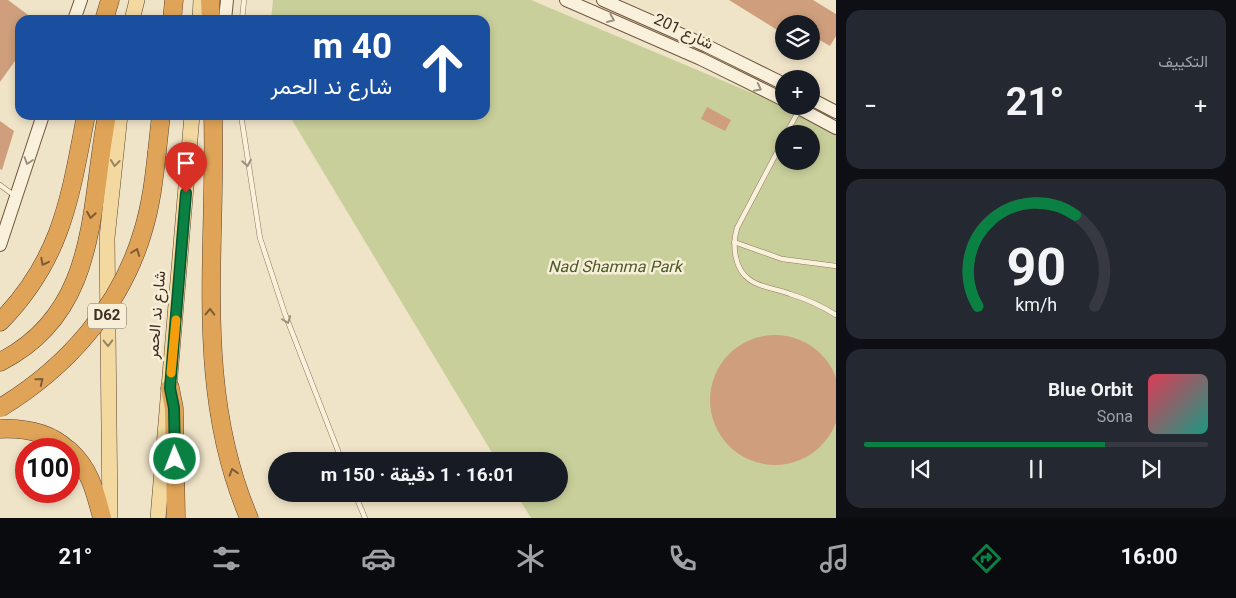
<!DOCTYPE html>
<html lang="ar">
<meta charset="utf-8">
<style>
:root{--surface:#171b24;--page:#242831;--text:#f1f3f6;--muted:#9ea1a6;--line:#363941;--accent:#0b8043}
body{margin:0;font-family:Georgia,Vazirmatn,serif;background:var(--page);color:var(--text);direction:rtl;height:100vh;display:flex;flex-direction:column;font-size:19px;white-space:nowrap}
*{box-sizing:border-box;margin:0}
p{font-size:16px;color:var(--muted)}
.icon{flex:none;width:28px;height:28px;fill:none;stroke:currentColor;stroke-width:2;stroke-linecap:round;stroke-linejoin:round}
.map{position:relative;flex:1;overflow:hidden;direction:ltr}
.panel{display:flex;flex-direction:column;gap:10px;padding:10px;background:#0d0f14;width:400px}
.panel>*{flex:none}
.guide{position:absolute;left:15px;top:15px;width:475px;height:105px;border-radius:15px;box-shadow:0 2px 8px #0003;direction:rtl;background:#1a4fa0;color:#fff;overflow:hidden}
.controls{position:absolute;left:775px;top:15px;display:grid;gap:10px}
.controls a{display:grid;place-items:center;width:45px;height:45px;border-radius:50%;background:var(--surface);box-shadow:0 2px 8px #0003;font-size:25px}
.speed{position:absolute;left:15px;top:438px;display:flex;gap:10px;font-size:25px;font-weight:700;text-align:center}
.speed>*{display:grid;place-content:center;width:65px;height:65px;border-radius:50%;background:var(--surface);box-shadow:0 2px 8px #0003;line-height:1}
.speed .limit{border:8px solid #d22;background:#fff;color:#111}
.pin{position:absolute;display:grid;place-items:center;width:42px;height:42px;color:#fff;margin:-51px -21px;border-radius:50% 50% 50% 0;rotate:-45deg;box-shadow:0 0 5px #0007}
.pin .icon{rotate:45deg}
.me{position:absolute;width:55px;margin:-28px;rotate:359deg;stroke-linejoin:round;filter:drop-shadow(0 0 4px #0008)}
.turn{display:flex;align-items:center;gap:18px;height:105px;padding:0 15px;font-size:22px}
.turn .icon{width:65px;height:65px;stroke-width:2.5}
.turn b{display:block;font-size:35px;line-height:42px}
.big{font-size:38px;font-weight:700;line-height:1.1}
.panel .tile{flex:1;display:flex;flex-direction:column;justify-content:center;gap:8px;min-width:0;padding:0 18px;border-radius:15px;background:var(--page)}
.panel .dial{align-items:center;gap:0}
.dial svg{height:130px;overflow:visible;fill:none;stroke:var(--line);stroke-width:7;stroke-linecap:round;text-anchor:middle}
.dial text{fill:var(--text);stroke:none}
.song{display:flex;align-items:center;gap:15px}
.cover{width:60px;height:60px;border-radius:8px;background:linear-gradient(135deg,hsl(350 70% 55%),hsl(170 70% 35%))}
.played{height:5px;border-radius:2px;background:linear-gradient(90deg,var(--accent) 70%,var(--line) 70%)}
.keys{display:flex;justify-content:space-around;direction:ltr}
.heat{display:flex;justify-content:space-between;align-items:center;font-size:28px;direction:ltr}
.trip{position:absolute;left:268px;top:452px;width:300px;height:50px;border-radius:25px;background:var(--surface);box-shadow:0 2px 8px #0003;font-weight:700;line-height:50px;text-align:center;direction:rtl}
.tabs{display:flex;height:80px;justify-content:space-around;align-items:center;background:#090b0e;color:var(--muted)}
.tabs .icon{width:35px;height:35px}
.tabs .selected{color:var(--accent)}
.tabs b{font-size:22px;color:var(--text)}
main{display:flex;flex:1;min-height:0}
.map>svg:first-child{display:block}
.green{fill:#c9cf9b;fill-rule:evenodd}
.building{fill:#cf9f7d}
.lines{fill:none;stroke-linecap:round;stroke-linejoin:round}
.lane-casing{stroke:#8d765c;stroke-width:5.5}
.secondary-casing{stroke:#6f573f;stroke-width:14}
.primary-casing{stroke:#5b4430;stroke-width:16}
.highway-casing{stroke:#5b4430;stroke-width:19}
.lane{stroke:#faf1dc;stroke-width:4.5}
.secondary{stroke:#faf1dc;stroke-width:12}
.primary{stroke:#f3d9a0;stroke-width:15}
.highway{stroke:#e0a458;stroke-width:18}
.highway-bridge-casing{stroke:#5b4430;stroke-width:19;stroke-linecap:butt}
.highway-bridge{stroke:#e0a458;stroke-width:18}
.oneway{stroke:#9c907e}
.oneway2{stroke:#988460}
.oneway3{stroke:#7e5d36}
.route-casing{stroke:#07532c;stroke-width:12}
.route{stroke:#0b8043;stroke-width:9}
.slow{stroke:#f59e0b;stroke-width:9}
.labels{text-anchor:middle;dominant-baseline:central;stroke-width:5;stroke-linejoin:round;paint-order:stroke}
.shield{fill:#f7eed8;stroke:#756857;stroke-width:1}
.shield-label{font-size:15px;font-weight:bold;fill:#3d2e20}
.street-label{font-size:16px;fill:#3d2e20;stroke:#f7eed8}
.park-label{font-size:16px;font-style:italic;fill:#4d5a26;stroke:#f7eed8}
</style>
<main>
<section class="panel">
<div class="tile"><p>التكييف</p>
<div class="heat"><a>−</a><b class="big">21°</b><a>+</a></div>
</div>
<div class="tile dial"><svg viewBox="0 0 100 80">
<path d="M14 69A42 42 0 1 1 86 69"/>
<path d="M14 69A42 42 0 0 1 74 13" stroke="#0b8043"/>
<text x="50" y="56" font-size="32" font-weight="700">90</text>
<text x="50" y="72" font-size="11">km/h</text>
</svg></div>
<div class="tile">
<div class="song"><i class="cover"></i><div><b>Blue Orbit</b><p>Sona</p></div></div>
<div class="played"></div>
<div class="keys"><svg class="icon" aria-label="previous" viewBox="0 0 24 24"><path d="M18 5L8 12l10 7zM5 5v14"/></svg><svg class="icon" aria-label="pause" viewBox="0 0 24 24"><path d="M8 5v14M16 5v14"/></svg><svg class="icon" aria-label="next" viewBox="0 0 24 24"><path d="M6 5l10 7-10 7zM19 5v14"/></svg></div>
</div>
</section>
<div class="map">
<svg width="836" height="518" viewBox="0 0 836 518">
<rect width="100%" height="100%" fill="#f0e4c8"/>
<!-- green -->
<path class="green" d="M273 0H531L802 114 836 134V518H531L516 494H559V461H497L289 115H485V20H271ZM784 134H811V161H784Z"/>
<!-- building -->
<g class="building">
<path d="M0 0H8L35 20H20V54L0 82Z"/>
<path d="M729 0H813L836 14V36L830 46 811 35V24H784L782 33Z"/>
<path d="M707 107 731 120 725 131 701 119Z"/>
<path d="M0 121 14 131 2 170 0 169Z"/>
<circle cx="775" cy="400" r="65"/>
</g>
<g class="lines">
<defs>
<g id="lane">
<path d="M242 20 244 0"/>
<path d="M241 115 260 238 285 314 342 461"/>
<path d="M786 134 799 110"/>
<path d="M784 139 737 228C732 245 734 269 750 280 761 288 778 289 790 294 806 299 822 306 836 315"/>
<path d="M0 185 15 196"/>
<path d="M734 242 782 259 836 266"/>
<path d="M355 494 365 518"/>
</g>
<g id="secondary">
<path d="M566 0 701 59 784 100"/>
<path d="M603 0 707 46 784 84"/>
<path d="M74 20 81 0"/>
<path d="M225 20 227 0"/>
<path d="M811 99 836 112"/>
<path d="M795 106 836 128"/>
<path d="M0 245 43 115"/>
</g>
<g id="primary">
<path d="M132 20 137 0"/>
<path d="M200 20 201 0"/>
<path d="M110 518 107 238 120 115"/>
<path d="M158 518 192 115"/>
</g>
<g id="highway">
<path d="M210 0 211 20"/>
<path d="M104 20 110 0"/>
<path d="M172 20 174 0"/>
<path d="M213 115C217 252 193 387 249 518"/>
<path d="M157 152 161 115"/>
<path d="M0 322C62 259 70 198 86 115"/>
<path d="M0 362C99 312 89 209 107 115"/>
<path d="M170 388 174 408 176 518"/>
<path d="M0 429C24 428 49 432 67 449"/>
<path d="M69 450C90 469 95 491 102 518"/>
</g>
</defs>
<!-- lane casing -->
<use href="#lane" class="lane-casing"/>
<!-- secondary casing -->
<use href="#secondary" class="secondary-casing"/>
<!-- primary casing -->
<use href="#primary" class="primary-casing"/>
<!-- highway casing -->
<use href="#highway" class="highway-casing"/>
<!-- lane -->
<use href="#lane" class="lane"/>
<!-- secondary -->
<use href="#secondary" class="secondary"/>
<!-- primary -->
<use href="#primary" class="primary"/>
<!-- highway -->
<use href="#highway" class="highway"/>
<defs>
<path id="highway-bridge" d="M0 408C66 368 121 307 143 231 151 205 154 179 157 152"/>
</defs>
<!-- highway-bridge casing -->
<use href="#highway-bridge" class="highway-bridge-casing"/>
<!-- highway-bridge -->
<use href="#highway-bridge" class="highway-bridge"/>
</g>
<!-- one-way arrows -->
<defs><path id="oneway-chevron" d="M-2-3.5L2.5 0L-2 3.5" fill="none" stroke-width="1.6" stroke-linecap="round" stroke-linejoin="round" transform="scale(1.25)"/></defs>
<g class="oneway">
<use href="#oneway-chevron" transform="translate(611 19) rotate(23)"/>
<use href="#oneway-chevron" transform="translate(758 88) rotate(27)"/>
<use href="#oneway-chevron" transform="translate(28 161) rotate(108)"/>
<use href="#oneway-chevron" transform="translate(247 163) rotate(81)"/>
<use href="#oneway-chevron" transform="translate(287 320) rotate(69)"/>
</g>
<g class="oneway2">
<use href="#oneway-chevron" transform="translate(115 163) rotate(96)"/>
<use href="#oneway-chevron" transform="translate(108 343) rotate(89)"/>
</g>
<g class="oneway3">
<use href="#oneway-chevron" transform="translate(91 215) rotate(99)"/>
<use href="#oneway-chevron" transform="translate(136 252) rotate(-69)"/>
<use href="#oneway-chevron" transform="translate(44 262) rotate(118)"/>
<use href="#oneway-chevron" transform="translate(210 312) rotate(-89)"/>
<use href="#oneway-chevron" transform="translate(40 381) rotate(-39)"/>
<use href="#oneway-chevron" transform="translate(233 472) rotate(-107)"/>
</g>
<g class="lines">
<defs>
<path id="route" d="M175 459 174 408 170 388 186 193"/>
</defs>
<!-- route casing -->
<use href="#route" class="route-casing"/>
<!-- route -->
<use href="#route" class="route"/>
<!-- slow -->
<path class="slow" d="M171 373 176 320"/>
</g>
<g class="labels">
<!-- shield labels -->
<rect class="shield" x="88" y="303.5" width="38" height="25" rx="4"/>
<g class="shield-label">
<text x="107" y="316">D62</text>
</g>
<!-- street labels -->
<g class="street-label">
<text transform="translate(683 33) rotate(25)">شارع 201</text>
<text transform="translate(158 315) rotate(-85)">شارع ند الحمر</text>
</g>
<!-- park labels -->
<g class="park-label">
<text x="615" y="268">Nad Shamma Park</text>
</g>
</g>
</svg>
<div class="controls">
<a><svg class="icon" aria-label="layers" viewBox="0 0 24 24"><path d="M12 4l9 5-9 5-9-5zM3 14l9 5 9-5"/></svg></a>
<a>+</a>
<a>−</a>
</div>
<div class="speed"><div class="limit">100</div></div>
<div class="pin" style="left:186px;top:193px;background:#d93025"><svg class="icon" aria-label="arrive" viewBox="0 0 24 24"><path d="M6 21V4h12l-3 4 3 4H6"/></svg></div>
<svg class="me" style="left:175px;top:459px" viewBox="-20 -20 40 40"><circle r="17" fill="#0b8043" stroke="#fff" stroke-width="3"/><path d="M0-11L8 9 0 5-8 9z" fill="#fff"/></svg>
<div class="trip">16:01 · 1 دقيقة · 150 m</div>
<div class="guide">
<div class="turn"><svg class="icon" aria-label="ahead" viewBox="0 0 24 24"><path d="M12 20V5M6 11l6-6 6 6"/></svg><div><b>40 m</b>شارع ند الحمر</div></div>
</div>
</div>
</main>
<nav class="tabs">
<b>16:00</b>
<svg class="icon selected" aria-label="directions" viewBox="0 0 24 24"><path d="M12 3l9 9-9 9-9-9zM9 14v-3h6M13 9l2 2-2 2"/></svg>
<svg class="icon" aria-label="music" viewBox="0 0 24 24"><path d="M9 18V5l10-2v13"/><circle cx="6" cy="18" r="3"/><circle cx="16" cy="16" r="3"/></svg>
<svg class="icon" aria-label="phone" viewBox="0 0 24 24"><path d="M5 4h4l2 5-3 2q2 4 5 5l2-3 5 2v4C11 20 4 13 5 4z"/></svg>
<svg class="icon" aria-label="climate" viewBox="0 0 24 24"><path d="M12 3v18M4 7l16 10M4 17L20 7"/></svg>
<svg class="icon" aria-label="car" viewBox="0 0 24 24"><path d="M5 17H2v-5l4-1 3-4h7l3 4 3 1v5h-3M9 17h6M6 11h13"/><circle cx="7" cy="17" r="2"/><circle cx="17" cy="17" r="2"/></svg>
<svg class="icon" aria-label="filters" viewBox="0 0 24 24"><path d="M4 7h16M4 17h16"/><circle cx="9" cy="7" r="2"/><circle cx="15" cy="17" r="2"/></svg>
<b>21°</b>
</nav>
